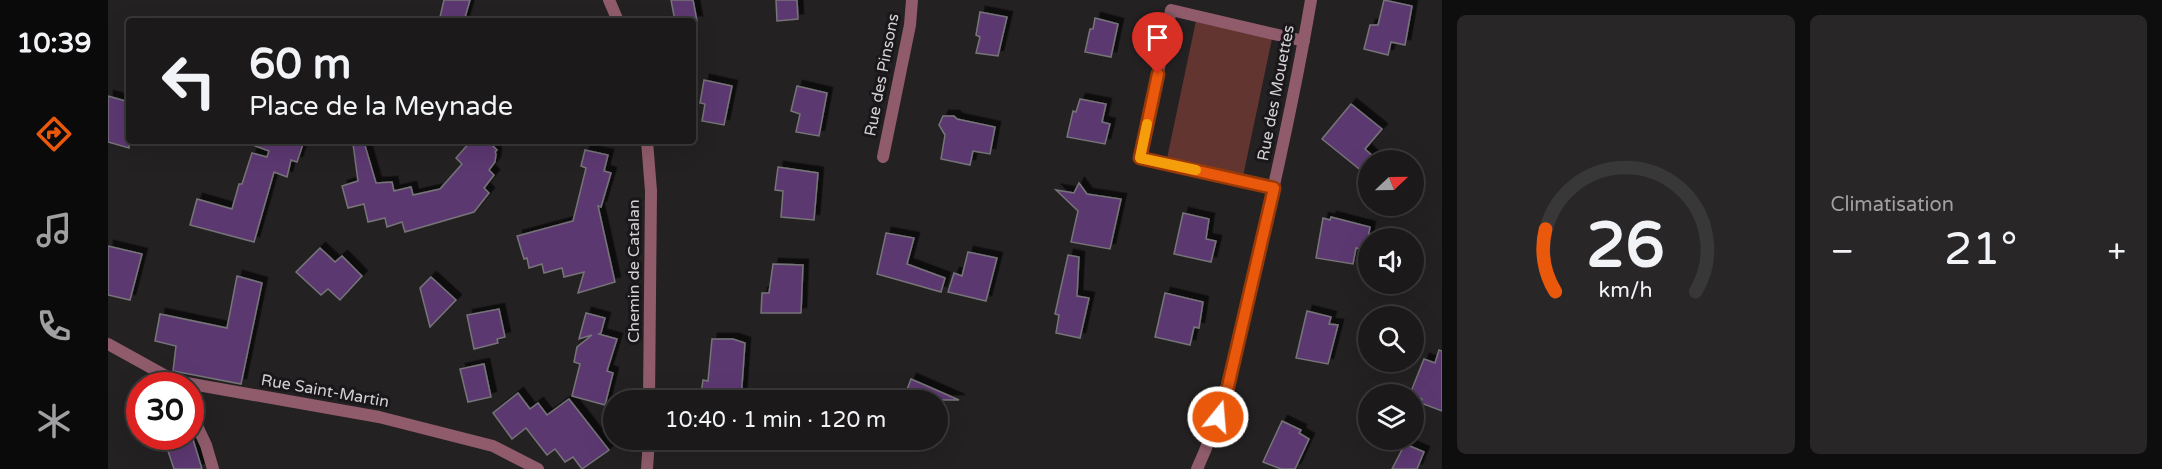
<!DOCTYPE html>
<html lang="fr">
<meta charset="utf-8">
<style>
:root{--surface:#1b191a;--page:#282627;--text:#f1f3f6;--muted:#a0a0a2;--line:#393839;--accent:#ea580c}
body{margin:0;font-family:"Varela Round",sans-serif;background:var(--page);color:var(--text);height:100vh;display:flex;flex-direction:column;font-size:22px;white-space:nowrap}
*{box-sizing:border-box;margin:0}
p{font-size:20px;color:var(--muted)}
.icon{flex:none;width:33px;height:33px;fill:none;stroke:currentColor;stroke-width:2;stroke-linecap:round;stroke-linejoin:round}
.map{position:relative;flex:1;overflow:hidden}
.side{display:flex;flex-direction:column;gap:15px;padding:15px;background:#0f0e0e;width:720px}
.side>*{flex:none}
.banner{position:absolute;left:18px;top:18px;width:570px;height:126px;border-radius:6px;box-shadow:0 6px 24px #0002,0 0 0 2px var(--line);background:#1b191a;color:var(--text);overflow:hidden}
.needle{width:39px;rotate:68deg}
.tools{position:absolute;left:1250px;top:150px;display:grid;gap:12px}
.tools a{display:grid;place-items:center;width:66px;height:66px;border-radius:50%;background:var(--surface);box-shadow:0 6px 24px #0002,0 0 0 2px var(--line);font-size:30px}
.speed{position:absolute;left:18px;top:372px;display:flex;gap:12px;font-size:30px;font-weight:700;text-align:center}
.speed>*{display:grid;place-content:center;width:78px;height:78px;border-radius:50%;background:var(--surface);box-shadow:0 6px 24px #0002,0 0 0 2px var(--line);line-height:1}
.speed .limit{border:9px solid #d22;background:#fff;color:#111}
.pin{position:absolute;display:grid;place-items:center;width:51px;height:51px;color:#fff;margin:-62px -26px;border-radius:50% 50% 50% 0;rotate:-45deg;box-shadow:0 0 6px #0007}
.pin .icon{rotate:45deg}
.me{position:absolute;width:66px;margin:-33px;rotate:17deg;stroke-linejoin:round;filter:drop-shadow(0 0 4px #0008)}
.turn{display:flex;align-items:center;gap:21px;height:126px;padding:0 24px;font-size:27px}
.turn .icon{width:78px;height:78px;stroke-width:2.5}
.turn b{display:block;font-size:42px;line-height:51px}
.big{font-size:45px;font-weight:600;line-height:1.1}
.side .tile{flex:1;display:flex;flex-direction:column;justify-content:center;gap:9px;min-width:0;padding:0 21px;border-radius:9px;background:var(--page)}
.side .dial{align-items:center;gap:0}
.dial svg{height:156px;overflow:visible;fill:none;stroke:var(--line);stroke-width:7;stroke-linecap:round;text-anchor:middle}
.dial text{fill:var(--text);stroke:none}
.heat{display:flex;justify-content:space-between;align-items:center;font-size:33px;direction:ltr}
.side .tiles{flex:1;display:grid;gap:15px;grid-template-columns:repeat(2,1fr)}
.trip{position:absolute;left:495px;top:390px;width:345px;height:60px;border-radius:30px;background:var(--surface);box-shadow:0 6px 24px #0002,0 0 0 2px var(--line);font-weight:600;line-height:60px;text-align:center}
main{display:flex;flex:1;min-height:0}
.dock{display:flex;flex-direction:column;width:108px;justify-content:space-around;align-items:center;background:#0b0a0a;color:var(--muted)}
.dock .icon{width:42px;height:42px}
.dock .on{color:var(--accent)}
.dock b{font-size:27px;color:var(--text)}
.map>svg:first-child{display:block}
.green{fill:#633531}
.building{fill:#5c3971;stroke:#767478;stroke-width:1.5;filter:url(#shadow)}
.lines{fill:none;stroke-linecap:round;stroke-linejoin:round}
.street{stroke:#905c6b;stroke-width:12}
.route-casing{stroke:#983908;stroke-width:15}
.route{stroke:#ea580c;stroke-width:10}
.slow{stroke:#f59e0b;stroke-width:10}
.labels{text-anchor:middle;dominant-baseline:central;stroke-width:6;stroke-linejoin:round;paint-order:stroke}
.street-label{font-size:16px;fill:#d3d1d3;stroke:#1a171a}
</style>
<main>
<nav class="dock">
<b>10:39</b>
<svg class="icon on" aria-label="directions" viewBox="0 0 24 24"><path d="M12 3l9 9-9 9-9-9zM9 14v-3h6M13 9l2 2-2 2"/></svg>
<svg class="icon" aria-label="music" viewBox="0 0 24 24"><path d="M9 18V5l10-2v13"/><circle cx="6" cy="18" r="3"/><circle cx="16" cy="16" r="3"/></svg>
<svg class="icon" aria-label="phone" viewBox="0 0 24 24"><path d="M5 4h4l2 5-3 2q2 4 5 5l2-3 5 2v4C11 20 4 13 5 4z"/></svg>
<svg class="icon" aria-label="climate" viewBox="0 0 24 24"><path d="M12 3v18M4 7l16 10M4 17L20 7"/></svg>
</nav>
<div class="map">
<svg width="1334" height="469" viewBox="0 0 1334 469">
<defs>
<filter id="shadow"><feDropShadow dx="5.5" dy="-5.5" stdDeviation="0" flood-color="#0009"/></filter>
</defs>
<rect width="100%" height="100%" fill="#242123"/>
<!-- green -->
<path class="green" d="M1089 16 1165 34 1134 181 1058 163Z"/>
<!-- building -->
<g class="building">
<path d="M336 0H362L356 21 332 17Z"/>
<path d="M563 0H585L589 21H567Z"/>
<path d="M668 0H689L690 19 669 21Z"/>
<path d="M1276 0 1304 6 1297 45 1283 42 1280 55 1256 49 1262 25H1270Z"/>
<path d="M872 12 899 17 890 56 868 53 872 37 868 35Z"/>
<path d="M987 18 1010 24 1003 57 977 52 982 29H985Z"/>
<path d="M596 80 624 86 616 125 594 121 597 104 592 103Z"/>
<path d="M689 86 719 93 711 136 688 132 692 114 683 111Z"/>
<path d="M0 96 21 102V148L0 142Z"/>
<path d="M972 99 998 104 994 122 1002 124 997 144 959 137 965 111 968 112Z"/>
<path d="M1243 104 1274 129 1257 149 1267 158 1265 160H1260V166L1255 172 1214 139Z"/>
<path d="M835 116H846L849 119 887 127 882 154 865 151 862 165 833 159 837 135 831 125Z"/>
<path d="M139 141H196L189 162 183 160 179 177 166 172 146 242 82 225 89 199 124 209 131 184H134L144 153 159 157 161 151 139 143Z"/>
<path d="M363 141H380L389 150 387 152 388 154 387 162 381 170 386 175 376 188 381 193 366 212 297 232 294 222 279 227 277 218 260 222 256 204 240 208 234 186 250 181 245 144 256 142 268 183 284 182 286 191 303 187 305 195 332 189 354 164 348 158Z"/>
<path d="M477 150 500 155 496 171 503 173 493 207 490 206 507 282 470 293 476 272 456 277 454 268 436 273 434 264 421 268 419 258 416 259 409 236 465 221 478 168 473 166Z"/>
<path d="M670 167 710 173 706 220 673 217 675 191 667 190Z"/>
<path d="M971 183 979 194 1013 199 1002 249 963 242 970 211 948 190 966 193Z"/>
<path d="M1075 213 1101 219 1098 239 1108 241 1103 262 1066 254Z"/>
<path d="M1223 217 1262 227 1258 250 1248 248 1245 264 1208 258 1215 218 1222 220Z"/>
<path d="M778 233 806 238 799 264 837 278 833 292 769 274Z"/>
<path d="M0 246 34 254 22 300 0 295Z"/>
<path d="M212 248 227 262 234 256 254 276 232 300 220 289 213 295 188 272Z"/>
<path d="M860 252 889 258 878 301 840 292 846 273 854 276Z"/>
<path d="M960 255 971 257 969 296 981 298 972 338 948 333 951 315 947 314Z"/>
<path d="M665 264 695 265 693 313H653L654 293H661Z"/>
<path d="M129 276 154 283 133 384 65 371 68 346 47 341 52 314 119 328Z"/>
<path d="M323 277 348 300 322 327 312 288Z"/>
<path d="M1057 293 1095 302 1091 328 1086 327 1082 345 1047 337Z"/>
<path d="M391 309 397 337 389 339 390 343 366 349 359 315Z"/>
<path d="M1199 311 1223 317 1221 324 1230 325 1220 364 1188 358Z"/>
<path d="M478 313 497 318 493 333 491 334 509 339 499 371 505 373 497 405 464 396 472 364 466 362 469 347 484 335 471 339Z"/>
<path d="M604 339H625L637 343 633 400H592L595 380 600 381Z"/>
<path d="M1331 350 1334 351V411L1313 403 1314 399 1302 394 1316 359 1327 363Z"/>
<path d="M376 364 383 397 360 402 352 369Z"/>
<path d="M803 379 851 400H795Z"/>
<path d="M410 393 422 409 430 403 439 415 461 399 501 450 474 469 465 457 457 462 447 449 439 455 418 428 404 439 385 413Z"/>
<path d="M1174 421 1193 430 1191 433 1201 439 1187 469H1173L1155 462Z"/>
<path d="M55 436H84L94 469H66Z"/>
<path d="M1297 444 1316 452 1309 469H1284Z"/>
</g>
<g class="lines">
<!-- street -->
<g class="street">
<path d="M501 0 510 21"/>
<path d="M539 141 543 191 541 400"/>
<path d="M775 157 802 25 804 0"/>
<path d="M1166 188 1032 158 1063 10 1196 41"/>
<path d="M0 344 67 381 271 417 385 446 430 469"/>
<path d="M82 411 98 445 105 469"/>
<path d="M539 469 541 440"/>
<path d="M1089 469C1117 409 1129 345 1144 281 1166 188 1187 94 1203 0"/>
</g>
</g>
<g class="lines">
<defs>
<path id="route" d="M1050 74 1032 158 1166 188 1118 395 1110 417"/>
</defs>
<!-- route casing -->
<use href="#route" class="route-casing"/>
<!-- route -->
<use href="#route" class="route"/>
<!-- slow -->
<path class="slow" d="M1039 124 1032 158 1088 170"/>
</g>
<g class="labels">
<!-- street labels -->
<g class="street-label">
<text transform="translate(774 75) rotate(-79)">Rue des Pinsons</text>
<text transform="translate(1168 93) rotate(-79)">Rue des Mouettes</text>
<text transform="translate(526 271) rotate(-90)">Chemin de Catalan</text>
<text transform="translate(217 391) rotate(10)">Rue Saint-Martin</text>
</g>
</g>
</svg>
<div class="tools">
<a><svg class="needle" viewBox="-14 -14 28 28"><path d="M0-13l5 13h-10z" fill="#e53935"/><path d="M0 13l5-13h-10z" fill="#a0a0a2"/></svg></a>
<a><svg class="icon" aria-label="sound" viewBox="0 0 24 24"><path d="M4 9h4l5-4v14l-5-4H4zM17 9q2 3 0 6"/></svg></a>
<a><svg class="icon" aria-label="search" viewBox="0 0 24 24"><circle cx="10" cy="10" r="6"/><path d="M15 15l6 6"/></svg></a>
<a><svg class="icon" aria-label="layers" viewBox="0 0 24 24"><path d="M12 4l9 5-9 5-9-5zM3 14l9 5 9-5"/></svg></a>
</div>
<div class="speed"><div class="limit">30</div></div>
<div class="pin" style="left:1050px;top:74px;background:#d93025"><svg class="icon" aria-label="arrive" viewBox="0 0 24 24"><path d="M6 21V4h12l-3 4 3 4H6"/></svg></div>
<svg class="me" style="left:1110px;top:417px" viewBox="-20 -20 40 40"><circle r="17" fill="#ea580c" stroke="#fff" stroke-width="3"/><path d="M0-11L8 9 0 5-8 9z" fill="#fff"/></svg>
<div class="trip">10:40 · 1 min · 120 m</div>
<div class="banner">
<div class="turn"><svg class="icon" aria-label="left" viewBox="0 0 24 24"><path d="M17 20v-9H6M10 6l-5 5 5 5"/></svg><div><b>60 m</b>Place de la Meynade</div></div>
</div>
</div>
<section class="side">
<div class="tiles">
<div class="tile dial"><svg viewBox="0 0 100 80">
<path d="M14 69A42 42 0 1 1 86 69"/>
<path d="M14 69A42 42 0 0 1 9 37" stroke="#ea580c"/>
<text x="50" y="56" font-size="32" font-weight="700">26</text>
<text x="50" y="72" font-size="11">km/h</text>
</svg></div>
<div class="tile"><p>Climatisation</p>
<div class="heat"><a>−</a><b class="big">21°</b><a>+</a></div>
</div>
</div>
</section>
</main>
